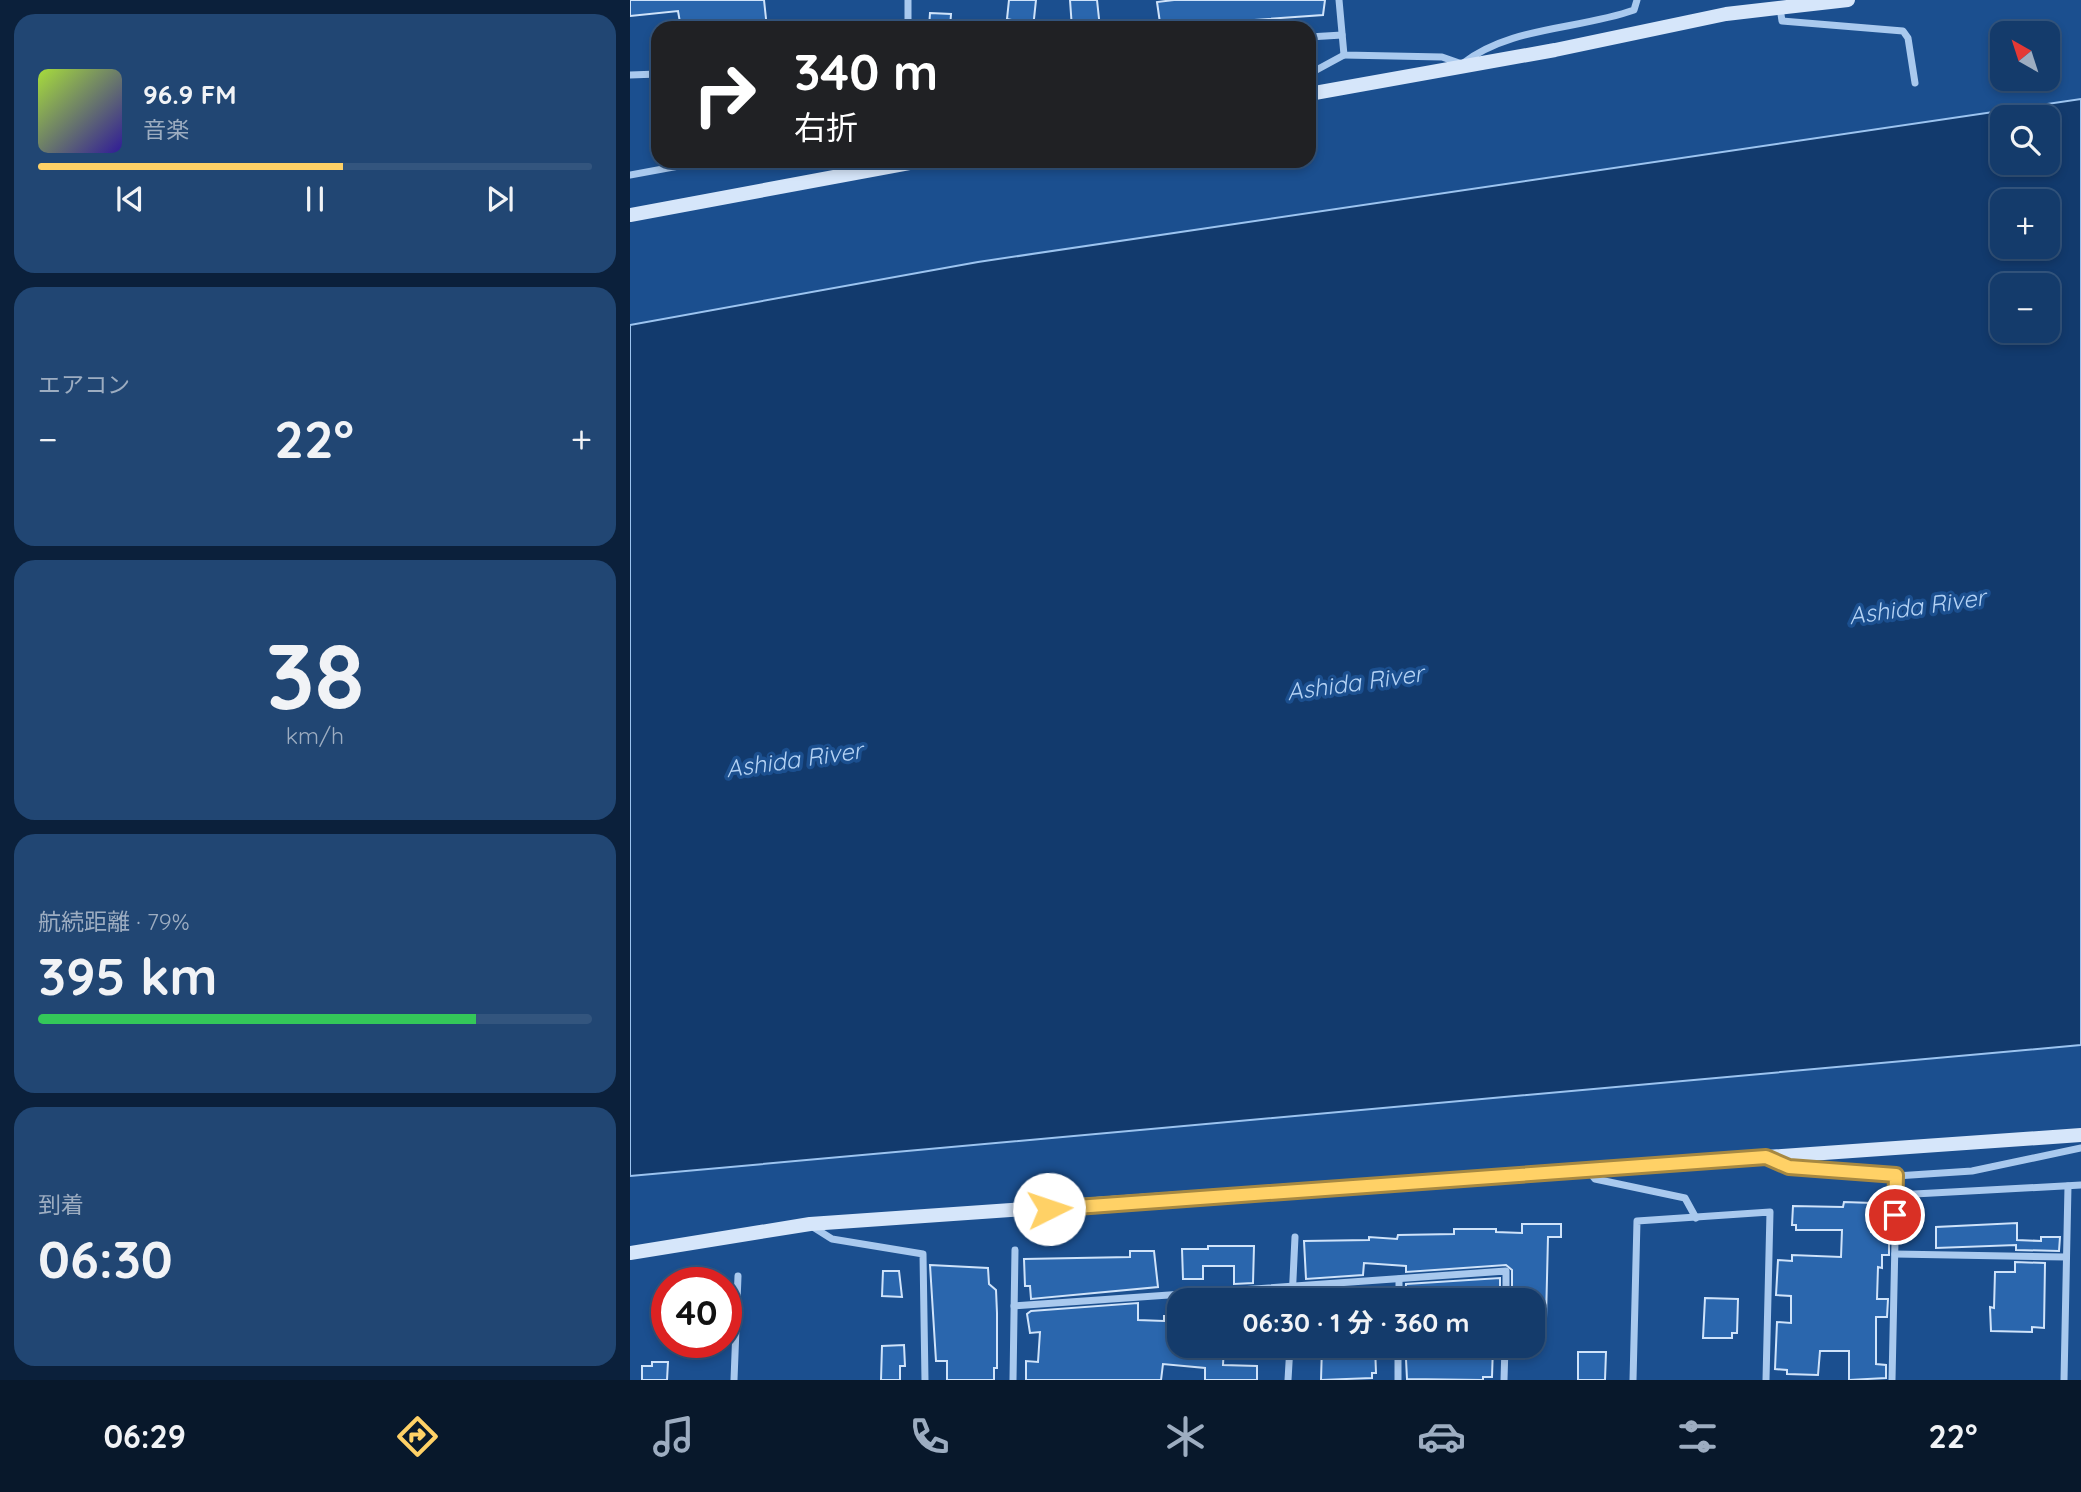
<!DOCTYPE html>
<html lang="ja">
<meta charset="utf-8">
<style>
:root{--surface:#143b6b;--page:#214673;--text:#f1f3f6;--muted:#9dadc1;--line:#33557e;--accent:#ffd166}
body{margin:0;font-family:Quicksand,"Noto Sans JP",sans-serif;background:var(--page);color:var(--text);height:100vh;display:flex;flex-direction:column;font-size:26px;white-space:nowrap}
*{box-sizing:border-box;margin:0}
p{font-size:23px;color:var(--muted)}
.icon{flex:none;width:38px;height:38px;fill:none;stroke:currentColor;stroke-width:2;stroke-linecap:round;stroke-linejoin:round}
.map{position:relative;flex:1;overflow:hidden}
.sheet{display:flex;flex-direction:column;gap:14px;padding:14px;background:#0b203b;width:630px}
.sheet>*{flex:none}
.top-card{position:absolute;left:21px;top:21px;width:665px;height:147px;border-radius:21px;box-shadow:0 4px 10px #0003,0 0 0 2px var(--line);background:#202124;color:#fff;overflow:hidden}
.needle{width:46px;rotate:321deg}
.tools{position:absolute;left:1360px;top:21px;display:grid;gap:14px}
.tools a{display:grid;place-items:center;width:70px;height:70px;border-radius:14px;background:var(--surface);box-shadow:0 4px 10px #0003,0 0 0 2px var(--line);font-size:35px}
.speed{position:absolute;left:21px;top:1267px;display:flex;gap:14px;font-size:35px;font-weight:700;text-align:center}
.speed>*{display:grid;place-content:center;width:91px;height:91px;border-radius:50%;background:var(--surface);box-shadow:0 4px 10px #0003,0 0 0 2px var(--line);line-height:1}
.speed .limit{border:10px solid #d22;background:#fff;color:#111}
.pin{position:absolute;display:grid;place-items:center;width:60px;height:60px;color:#fff;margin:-30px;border:4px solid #fff;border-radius:50%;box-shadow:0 2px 7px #0007}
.me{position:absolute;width:77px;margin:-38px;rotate:86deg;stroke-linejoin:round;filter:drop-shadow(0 0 5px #0008)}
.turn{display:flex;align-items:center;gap:24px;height:147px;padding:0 28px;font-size:32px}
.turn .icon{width:91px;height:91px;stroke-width:2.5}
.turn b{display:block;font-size:49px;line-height:60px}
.big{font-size:52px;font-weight:700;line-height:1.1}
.sheet .card{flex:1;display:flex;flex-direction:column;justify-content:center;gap:10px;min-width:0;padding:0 24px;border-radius:21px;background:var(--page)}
.sheet .dial{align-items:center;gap:0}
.dial b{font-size:91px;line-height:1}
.song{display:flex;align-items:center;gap:21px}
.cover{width:84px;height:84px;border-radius:10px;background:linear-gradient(135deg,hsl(80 70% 55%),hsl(250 70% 35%))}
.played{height:7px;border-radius:4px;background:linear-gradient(90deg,var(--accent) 55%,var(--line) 55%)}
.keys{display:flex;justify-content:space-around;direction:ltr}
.heat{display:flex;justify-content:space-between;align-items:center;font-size:38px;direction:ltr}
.charge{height:10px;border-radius:5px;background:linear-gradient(90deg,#34c759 79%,var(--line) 0)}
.trip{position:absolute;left:537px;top:1288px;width:378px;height:70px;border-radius:21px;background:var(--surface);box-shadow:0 4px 10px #0003,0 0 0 2px var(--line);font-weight:700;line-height:70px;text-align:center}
.menu{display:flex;height:112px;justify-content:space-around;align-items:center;background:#08182b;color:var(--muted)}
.menu .icon{width:49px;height:49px}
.menu .selected{color:var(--accent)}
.menu b{font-size:32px;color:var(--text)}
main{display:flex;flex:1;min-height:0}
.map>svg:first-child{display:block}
.water{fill:#123a6d;stroke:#9cc4f0;stroke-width:2;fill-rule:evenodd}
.building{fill:#2a66ad;stroke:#cfe3fa;stroke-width:2}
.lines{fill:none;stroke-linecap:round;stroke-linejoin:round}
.street{stroke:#a9c9ee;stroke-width:7}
.secondary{stroke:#d6e6fa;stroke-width:14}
.route-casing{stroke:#a68842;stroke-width:18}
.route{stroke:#ffd166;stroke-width:12}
.labels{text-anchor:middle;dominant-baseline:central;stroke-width:7;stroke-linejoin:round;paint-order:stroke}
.water-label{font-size:24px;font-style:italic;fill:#b5d3f5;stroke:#1b4f8f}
</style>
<main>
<section class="sheet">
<div class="card">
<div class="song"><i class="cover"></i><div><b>96.9 FM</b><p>音楽</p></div></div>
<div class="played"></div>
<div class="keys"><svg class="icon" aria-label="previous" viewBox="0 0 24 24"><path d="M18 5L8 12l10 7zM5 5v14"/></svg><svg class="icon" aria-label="pause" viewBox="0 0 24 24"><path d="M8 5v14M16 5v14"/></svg><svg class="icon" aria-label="next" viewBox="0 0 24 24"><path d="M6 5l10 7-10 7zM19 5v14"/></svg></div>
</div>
<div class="card"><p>エアコン</p>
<div class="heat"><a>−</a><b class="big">22°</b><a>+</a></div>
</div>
<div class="card dial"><b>38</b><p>km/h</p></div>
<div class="card"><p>航続距離 · 79%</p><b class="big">395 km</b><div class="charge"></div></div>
<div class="card"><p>到着</p><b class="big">06:30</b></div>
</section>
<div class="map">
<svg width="1451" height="1380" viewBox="0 0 1451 1380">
<rect width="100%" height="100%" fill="#1b4f8f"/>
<!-- water -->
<path class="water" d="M1451 99V1045L0 1176V325L348 262ZM1372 117H1418V163H1372ZM1372 201H1418V247H1372ZM1372 285H1418V331H1372Z"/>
<!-- building -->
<g class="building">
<path d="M0 0H134L137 28H109L108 24 51 28 48 11 0 16Z"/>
<path d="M379 0H406L403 28H382V20L377 19Z"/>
<path d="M440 0H467L470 28H442Z"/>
<path d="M544 0H695L693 15 553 25 530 23 527 2Z"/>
<path d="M300 13 321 14 320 28H299Z"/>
<path d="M1214 1202 1242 1203 1241 1232H1259V1255H1252V1268L1248 1267 1247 1299H1258L1257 1317H1246V1364L1256 1365V1378L1219 1380V1351H1190L1188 1375 1157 1374V1370L1145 1369 1147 1322 1161 1323V1296L1146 1295 1148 1260 1162 1261V1255L1211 1257 1212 1230H1166V1225H1162L1163 1206 1213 1207Z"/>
<path d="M1387 1223V1240L1411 1241V1237H1430L1429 1251 1386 1250V1245L1306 1248V1227Z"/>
<path d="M892 1224H931V1237H918L916 1319H903V1300H882V1270L876 1265 776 1272V1266L734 1263 733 1275 676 1279 674 1241 739 1240V1237L767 1239 768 1235 824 1234V1229H866V1232L892 1233Z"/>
<path d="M578 1246H624L623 1283 604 1284V1266H573V1279H553L552 1249H578Z"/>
<path d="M500 1251H524L528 1287 401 1299 400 1286H395L394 1259 500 1257Z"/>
<path d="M1385 1262 1415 1263 1414 1328 1402 1327V1332L1361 1331 1360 1307 1364 1308 1365 1272H1385Z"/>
<path d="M300 1265 358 1268 359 1284 366 1290 367 1313V1368H364V1380H317V1361H306Z"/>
<path d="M253 1271H269L272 1297 252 1296Z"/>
<path d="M870 1278V1300H775L776 1284Z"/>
<path d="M733 1287 732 1300H678L677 1291Z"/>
<path d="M1075 1298 1108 1299 1107 1333H1102V1338H1073Z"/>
<path d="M508 1303V1320L534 1321V1316H550V1346H594L593 1365 627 1366V1380H575V1368L533 1364 531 1380H396V1361L408 1362 410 1332 400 1333 397 1314 401 1311Z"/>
<path d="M274 1345 275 1366H270V1380H251L252 1346Z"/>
<path d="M692 1346H745L746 1373H742V1378L691 1380Z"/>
<path d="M821 1346H863L862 1377H853V1380L777 1379 776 1359H781V1354H821Z"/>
<path d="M948 1352H976L975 1380H948Z"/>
<path d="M22 1362H38L37 1380H12V1366H22Z"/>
</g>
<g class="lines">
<!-- street -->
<g class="street">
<path d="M278 0V28"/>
<path d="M709 0 714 55 812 57 832 64C880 26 948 30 1004 10L1007 0"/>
<path d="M1150 8 1152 21 1273 31 1278 38 1285 83"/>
<path d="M679 37 712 35"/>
<path d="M679 74 714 55"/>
<path d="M0 75 28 74"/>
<path d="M0 175 76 161"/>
<path d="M1143 1160 1159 1167 1266 1176 1342 1171 1451 1148"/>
<path d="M958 1170 965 1179 1055 1198 1066 1218"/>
<path d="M1266 1195V1176"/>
<path d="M183 1227 202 1239 293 1254 295 1380"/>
<path d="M1265 1254 1436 1257"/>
<path d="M662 1300 665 1237"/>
<path d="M769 1300V1279"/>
<path d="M384 1306 876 1271V1300"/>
<path d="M104 1380 108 1276"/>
<path d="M383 1380 385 1250"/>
<path d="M658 1380 660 1346"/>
<path d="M768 1380V1346"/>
<path d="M874 1380 875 1346"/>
<path d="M1003 1380 1007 1221 1140 1212 1136 1380"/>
<path d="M1262 1380 1266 1195 1451 1185"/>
<path d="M1434 1380 1438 1186"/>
</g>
<!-- secondary -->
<g class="secondary">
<path d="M679 94 925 50 1096 14 1218 0"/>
<path d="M0 215 290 161"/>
<path d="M0 1253 180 1224 1451 1135"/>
</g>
</g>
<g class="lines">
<defs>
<path id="route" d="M419 1209 1136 1157 1159 1167 1266 1175 1265 1215"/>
</defs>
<!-- route casing -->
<use href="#route" class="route-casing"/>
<!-- route -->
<use href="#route" class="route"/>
</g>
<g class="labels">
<!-- water labels -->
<g class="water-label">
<text transform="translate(1287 606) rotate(-8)">Ashida River</text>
<text transform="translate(725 682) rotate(-8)">Ashida River</text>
<text transform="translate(164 759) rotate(-8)">Ashida River</text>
</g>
</g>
</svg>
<div class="tools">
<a><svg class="needle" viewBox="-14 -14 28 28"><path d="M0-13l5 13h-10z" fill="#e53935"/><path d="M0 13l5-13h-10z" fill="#9dadc1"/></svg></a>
<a><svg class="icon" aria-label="search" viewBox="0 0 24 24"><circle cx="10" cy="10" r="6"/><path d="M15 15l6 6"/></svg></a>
<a>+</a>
<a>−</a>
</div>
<div class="speed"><div class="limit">40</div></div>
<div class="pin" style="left:1265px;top:1215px;background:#d93025"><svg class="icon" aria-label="arrive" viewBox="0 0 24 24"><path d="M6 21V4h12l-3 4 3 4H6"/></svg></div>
<svg class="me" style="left:419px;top:1209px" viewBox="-20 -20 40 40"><circle r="19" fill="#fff"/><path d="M0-13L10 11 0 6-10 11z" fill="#ffd166"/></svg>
<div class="trip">06:30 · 1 分 · 360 m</div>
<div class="top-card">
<div class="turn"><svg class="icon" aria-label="right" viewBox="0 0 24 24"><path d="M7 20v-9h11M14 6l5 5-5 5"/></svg><div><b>340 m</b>右折</div></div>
</div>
</div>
</main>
<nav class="menu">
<b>06:29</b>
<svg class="icon selected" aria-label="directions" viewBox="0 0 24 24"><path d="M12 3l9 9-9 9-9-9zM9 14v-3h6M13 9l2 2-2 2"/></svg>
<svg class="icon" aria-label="music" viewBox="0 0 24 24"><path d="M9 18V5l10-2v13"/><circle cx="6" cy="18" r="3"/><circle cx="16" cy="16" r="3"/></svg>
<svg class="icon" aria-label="phone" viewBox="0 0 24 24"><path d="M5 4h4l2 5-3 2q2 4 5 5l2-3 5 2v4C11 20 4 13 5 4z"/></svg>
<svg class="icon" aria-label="climate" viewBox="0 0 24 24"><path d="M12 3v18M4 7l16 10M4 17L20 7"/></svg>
<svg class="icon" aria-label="car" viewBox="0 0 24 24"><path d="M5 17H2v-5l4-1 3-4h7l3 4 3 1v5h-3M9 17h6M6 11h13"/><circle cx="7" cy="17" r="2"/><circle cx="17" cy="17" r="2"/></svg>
<svg class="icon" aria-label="filters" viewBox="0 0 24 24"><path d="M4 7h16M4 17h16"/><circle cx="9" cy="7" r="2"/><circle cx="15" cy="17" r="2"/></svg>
<b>22°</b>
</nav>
